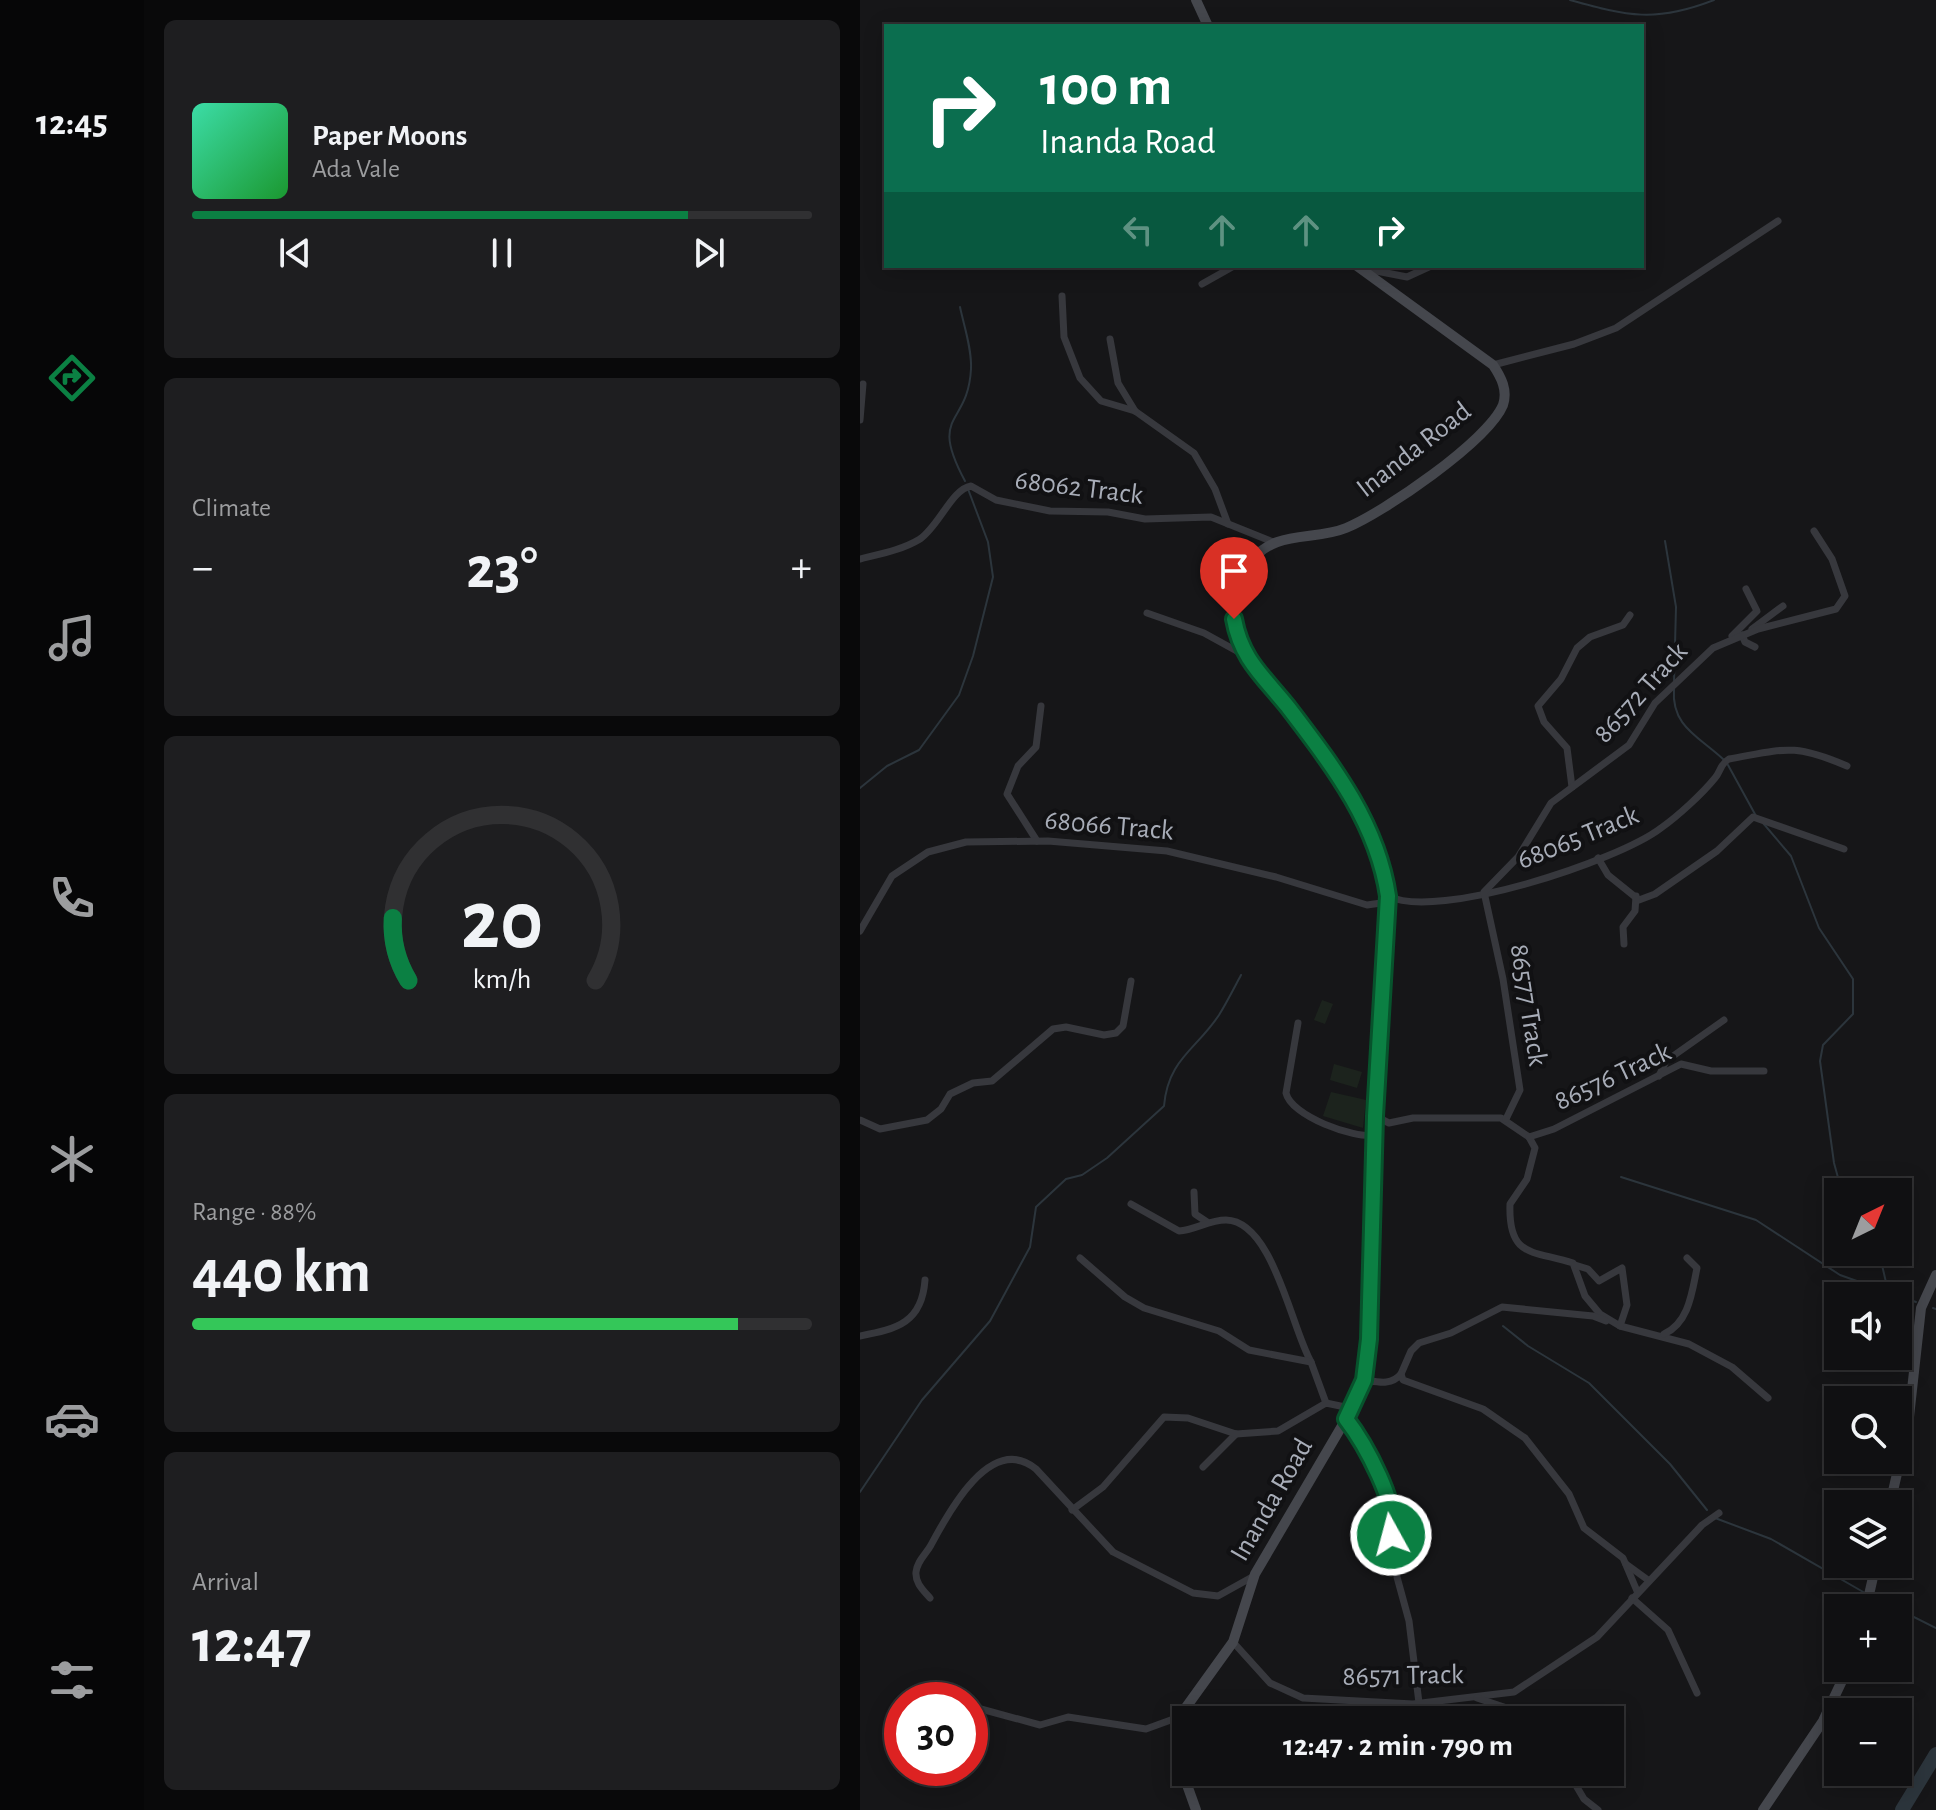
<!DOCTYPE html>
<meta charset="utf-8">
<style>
:root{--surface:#101012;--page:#1e1e20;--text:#f1f3f6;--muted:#9c9d9f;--line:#303032;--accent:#0b8043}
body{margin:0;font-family:"Alegreya Sans",sans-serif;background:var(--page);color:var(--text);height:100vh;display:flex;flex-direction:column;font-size:30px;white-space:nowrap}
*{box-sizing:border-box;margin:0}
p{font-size:26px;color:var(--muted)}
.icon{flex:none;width:44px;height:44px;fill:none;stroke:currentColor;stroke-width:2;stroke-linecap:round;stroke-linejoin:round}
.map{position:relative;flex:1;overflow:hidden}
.side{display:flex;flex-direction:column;gap:20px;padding:20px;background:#09090a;width:716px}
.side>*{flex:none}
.top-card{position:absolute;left:24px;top:24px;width:760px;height:244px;border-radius:0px;box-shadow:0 4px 20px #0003,0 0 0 2px var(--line);background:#0b6e4f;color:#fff;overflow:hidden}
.needle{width:52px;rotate:43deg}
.controls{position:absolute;left:964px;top:1178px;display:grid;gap:16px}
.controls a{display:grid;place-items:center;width:88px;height:88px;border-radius:0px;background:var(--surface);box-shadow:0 4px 20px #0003,0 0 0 2px var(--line);font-size:40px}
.speed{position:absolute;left:24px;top:1682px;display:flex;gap:16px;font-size:40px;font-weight:700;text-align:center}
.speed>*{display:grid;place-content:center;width:104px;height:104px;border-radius:50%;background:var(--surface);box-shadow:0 4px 20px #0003,0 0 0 2px var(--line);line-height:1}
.speed .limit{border:12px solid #d22;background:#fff;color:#111}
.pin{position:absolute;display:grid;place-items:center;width:68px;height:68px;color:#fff;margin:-82px -34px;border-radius:50% 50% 50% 0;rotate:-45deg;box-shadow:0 0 8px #0007}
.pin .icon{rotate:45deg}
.me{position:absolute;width:88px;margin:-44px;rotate:353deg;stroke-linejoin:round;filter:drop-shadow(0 0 6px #0008)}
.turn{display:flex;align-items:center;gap:28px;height:168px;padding:0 24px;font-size:36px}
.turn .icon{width:104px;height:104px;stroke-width:2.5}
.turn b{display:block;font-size:56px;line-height:68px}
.lanes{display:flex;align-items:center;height:76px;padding:0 24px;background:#0003;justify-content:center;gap:40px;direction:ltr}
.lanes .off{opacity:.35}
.big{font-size:60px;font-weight:600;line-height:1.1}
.side .tile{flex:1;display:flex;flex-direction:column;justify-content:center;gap:12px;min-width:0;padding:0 28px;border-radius:12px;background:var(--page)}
.side .dial{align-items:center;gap:0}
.dial svg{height:208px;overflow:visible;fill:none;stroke:var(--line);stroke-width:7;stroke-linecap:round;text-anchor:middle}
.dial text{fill:var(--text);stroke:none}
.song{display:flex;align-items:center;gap:24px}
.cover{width:96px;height:96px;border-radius:12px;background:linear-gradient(135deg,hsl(160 70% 55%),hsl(130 70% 35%))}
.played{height:8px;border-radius:4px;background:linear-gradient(90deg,var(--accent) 80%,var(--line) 80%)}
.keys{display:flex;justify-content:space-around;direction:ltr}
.heat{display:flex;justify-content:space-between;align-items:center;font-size:44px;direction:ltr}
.charge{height:12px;border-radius:6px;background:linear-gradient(90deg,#34c759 88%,var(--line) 0)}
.trip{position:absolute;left:312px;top:1706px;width:452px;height:80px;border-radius:0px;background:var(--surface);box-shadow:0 4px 20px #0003,0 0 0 2px var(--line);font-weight:600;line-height:80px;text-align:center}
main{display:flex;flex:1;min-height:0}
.dock{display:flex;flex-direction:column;width:144px;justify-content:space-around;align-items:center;background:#060607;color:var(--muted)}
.dock .icon{width:56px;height:56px}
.dock .active{color:var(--accent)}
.dock b{font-size:36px;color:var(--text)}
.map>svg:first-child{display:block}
.green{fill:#1c231d}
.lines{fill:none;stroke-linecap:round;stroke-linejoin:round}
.stream{stroke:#2c353c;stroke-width:2}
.river{stroke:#2c353c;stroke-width:14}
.street{stroke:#37383d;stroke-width:7}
.secondary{stroke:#45474d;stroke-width:10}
.route-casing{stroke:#07532c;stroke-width:20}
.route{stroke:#0b8043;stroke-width:14}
.labels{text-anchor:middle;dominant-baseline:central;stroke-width:8;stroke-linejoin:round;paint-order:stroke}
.street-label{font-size:28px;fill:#a8adb8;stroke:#111113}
</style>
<main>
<nav class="dock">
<b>12:45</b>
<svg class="icon active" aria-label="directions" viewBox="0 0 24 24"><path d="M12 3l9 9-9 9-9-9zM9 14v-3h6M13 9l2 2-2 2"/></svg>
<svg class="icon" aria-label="music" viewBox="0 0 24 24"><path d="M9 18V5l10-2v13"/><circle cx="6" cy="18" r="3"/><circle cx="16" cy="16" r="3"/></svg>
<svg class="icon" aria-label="phone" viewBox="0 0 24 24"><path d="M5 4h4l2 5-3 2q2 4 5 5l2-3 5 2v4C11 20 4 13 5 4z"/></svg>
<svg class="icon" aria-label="climate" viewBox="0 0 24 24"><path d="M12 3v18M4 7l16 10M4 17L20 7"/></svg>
<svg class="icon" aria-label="car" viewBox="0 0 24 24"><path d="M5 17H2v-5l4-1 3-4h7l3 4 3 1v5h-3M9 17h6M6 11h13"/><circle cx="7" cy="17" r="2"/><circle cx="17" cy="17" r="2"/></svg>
<svg class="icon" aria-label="filters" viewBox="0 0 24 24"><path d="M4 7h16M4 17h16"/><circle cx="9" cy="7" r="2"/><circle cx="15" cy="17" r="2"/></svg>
</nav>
<section class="side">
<div class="tile">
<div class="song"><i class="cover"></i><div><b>Paper Moons</b><p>Ada Vale</p></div></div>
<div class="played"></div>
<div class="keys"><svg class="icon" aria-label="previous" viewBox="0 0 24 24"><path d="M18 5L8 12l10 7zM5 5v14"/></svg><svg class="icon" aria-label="pause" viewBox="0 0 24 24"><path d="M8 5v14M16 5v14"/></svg><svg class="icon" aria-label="next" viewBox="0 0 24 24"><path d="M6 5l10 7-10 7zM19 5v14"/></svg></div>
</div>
<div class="tile"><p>Climate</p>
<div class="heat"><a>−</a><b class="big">23°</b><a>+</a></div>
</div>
<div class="tile dial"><svg viewBox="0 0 100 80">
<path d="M14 69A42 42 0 1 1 86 69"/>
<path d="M14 69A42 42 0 0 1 8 45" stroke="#0b8043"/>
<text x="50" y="56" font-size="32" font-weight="700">20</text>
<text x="50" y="72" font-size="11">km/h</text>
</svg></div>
<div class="tile"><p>Range · 88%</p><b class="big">440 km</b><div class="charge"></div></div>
<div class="tile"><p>Arrival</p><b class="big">12:47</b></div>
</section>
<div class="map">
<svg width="1076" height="1810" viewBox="0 0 1076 1810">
<rect width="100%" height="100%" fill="#161618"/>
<!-- green -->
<g class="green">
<path d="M462 1000 473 1004 465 1024 454 1020Z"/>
<path d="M474 1064 502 1072 497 1088 470 1080Z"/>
<path d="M471 1092 506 1100 503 1128 463 1116Z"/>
</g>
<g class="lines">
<!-- stream -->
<g class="stream">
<path d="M710 0C768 16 795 23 854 0"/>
<path d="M100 307C104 326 112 349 111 369 108 427 68 412 105 481"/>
<path d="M805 541 816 607 814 682"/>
<path d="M814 689C811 727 840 737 864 760"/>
<path d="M868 765 896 816"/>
<path d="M0 788 27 766 59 750 99 695 113 656 133 577 128 542 108 489"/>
<path d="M903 823 931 856 959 928 993 979V1014L963 1045 960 1061 974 1163 982 1192"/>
<path d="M761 1177 896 1220 980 1275 1056 1302"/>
<path d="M1013 1252 1022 1265 1028 1291"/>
<path d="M1073 1308 1076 1309"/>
<path d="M643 1326 668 1346 729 1383 810 1464 847 1510"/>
<path d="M0 1492 62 1400 130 1321 170 1247 176 1207 206 1179 222 1175 247 1158 304 1106C308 1059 336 1050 359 1015 367 1002 374 988 381 975"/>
<path d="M855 1518 911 1539 1005 1593"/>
<path d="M1018 1599 1035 1608"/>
<path d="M1038 1609 1076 1628"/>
</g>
<!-- river -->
<path class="river" d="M1042 1810 1076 1754"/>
<!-- street -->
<g class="street">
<path d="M501 268 547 277 571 266"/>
<path d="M342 284 374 266"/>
<path d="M202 296 204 337 220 378 241 401 275 411 334 453 355 489 368 524"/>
<path d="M250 339 258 383 275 411"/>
<path d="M633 365 714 344 756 328 918 221"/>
<path d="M0 420 3 384"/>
<path d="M0 559C20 554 42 550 60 539 79 526 92 489 111 486L136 500 190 511 248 512 285 519 351 517 413 542"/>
<path d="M287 613 344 633 384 655"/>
<path d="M892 629 923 606"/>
<path d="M882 635 885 642 895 647"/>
<path d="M872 636 897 611 886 589"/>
<path d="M712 787 707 748 684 722 678 706 701 679 717 648 730 637 763 625 770 615"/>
<path d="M177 841 147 794 158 766 176 747 181 706"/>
<path d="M738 858 748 875 779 900 795 894 857 851 893 817 984 849"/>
<path d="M528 896C577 921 758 861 801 828 818 816 842 794 855 778 861 771 860 764 869 759 925 749 933 743 987 766"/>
<path d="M0 931 32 876 68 852 106 842 188 841 307 851 416 877 507 905 528 902"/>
<path d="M764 944 763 927 775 911 776 896"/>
<path d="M438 1023 426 1093C431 1116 494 1139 515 1135"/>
<path d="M799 1076 806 1061 864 1020"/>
<path d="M515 1116 529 1123 553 1118H641L669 1137 675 1148 667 1179 650 1204C648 1259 674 1250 713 1263L725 1296 740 1314 760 1326 829 1344 872 1367 908 1398"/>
<path d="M646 1119 660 1090 643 979 624 892 658 857 691 803 769 745 795 703 853 648 898 629 976 609 985 596 972 559 954 531"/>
<path d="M0 1120 20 1129 67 1120 81 1109 90 1094 113 1083 132 1081 193 1029 206 1027 244 1035 256 1033 263 1026 271 981"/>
<path d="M669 1137 694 1129 821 1064 851 1071H904"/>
<path d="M334 1192 335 1214 347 1222"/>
<path d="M271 1204 319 1231C335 1230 349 1220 366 1220 413 1221 431 1327 451 1362"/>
<path d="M220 1258 265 1297 284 1308 359 1331 389 1350 451 1362 466 1403"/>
<path d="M715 1265 728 1269 739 1281 762 1268 767 1305 760 1326"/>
<path d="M804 1334C829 1323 832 1292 837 1268L827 1258"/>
<path d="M0 1336C38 1329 62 1322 65 1280"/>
<path d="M541 1374 551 1351 559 1343 591 1333 642 1307 733 1316 746 1321"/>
<path d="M504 1380C518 1382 531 1386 541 1374L543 1380 623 1409 665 1438 709 1494 724 1528 763 1558 777 1591"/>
<path d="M486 1419 501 1441 531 1504 537 1577 549 1621 559 1703"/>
<path d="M343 1467 376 1434"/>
<path d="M212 1510 243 1487 304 1417 328 1418 376 1434 418 1431 466 1403 485 1407 492 1404"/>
<path d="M766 1564 788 1580"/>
<path d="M70 1598C63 1590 55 1583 56 1572 57 1561 66 1554 71 1545 88 1513 131 1432 176 1469L253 1552 333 1593 358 1596 394 1576"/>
<path d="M772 1598 808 1630 837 1693"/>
<path d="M373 1642 410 1683 443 1698 553 1704 654 1692 737 1637 842 1525 859 1513"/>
<path d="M73 1697 88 1700"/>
<path d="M617 1698 683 1720"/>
<path d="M110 1706 180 1725 208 1717 286 1729 319 1717"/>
<path d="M708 1772 724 1799 738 1810"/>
</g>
<!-- secondary -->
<g class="secondary">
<path d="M336 0 348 26"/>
<path d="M1030 1504 1048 1426 1061 1308 1076 1275"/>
<path d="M1006 1608 1016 1564"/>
<path d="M336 1810 316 1754 319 1717 373 1642 395 1574 486 1419 504 1380 528 896C517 822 472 763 426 706 413 689 394 673 384 654 368 626 374 587 392 561 413 530 455 541 486 528 523 513 628 441 643 405 648 390 641 377 633 365L497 266"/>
<path d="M903 1810 963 1721 988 1668"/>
</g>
</g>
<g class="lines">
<defs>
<path id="route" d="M374 619C381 659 404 677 428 707 472 765 517 822 528 896L515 1116 509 1339 504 1380 486 1419C504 1442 541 1508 531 1535"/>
</defs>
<!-- route casing -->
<use href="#route" class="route-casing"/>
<!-- route -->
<use href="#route" class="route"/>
</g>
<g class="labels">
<!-- street labels -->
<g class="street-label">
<text transform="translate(554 450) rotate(-38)">Inanda Road</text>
<text transform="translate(219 488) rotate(7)">68062 Track</text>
<text transform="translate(781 693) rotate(-48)">86572 Track</text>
<text transform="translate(249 826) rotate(5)">68066 Track</text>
<text transform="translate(718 838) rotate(-22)">68065 Track</text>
<text transform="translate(668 1005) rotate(81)">86577 Track</text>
<text transform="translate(753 1077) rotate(-25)">86576 Track</text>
<text transform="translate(412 1500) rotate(-60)">Inanda Road</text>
<text transform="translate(543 1676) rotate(-1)">86571 Track</text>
</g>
</g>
</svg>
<div class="controls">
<a><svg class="needle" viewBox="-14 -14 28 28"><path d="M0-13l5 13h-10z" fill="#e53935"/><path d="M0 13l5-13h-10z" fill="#9c9d9f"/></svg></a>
<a><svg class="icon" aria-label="sound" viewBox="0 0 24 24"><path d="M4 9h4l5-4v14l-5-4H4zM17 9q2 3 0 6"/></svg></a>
<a><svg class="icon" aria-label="search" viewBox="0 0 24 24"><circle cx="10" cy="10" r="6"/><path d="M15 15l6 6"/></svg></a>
<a><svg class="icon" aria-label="layers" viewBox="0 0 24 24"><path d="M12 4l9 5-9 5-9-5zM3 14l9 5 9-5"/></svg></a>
<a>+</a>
<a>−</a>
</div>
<div class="speed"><div class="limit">30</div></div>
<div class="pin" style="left:374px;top:619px;background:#d93025"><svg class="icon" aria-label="arrive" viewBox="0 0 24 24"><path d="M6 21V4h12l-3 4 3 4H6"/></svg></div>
<svg class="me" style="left:531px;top:1535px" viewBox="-20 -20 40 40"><circle r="17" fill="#0b8043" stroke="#fff" stroke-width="3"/><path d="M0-11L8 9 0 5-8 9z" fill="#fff"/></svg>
<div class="trip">12:47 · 2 min · 790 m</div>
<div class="top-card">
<div class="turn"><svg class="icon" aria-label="right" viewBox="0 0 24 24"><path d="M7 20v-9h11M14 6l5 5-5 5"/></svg><div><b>100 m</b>Inanda Road</div></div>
<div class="lanes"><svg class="icon off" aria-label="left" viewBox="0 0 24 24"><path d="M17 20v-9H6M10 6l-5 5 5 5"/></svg><svg class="icon off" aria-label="ahead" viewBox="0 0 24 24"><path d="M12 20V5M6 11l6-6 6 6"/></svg><svg class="icon off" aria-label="ahead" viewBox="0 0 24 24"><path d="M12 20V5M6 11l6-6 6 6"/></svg><svg class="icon" aria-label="right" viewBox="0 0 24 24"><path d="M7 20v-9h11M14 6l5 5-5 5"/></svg></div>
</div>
</div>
</main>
